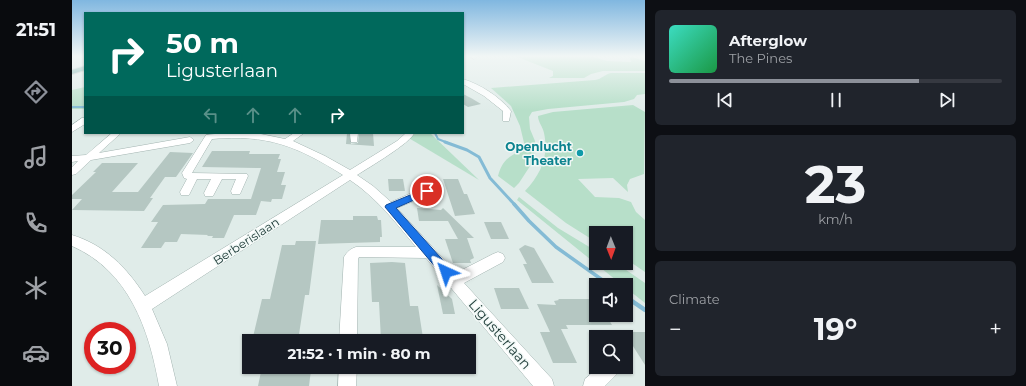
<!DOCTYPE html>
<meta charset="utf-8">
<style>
:root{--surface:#171b24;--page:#20242c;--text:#f1f3f6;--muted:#9ea1a6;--line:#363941;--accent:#8c9099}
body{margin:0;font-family:Montserrat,sans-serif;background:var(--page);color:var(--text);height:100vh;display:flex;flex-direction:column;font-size:15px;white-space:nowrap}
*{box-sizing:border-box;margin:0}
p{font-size:13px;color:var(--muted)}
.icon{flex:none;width:22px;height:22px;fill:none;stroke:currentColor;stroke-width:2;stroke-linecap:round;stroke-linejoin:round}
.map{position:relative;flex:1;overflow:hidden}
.panel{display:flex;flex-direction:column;gap:10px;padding:10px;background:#0d0f14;width:381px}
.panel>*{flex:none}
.top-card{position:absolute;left:12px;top:12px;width:380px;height:122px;border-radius:0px;box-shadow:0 1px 3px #0004;background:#00695c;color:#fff;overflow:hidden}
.needle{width:26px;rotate:179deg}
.fabs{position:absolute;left:517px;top:226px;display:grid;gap:8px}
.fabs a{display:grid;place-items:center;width:44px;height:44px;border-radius:0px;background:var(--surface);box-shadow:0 1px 3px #0004;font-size:20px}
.speed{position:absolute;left:12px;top:322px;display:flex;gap:8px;font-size:20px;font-weight:700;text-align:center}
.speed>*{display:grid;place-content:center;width:52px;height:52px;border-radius:50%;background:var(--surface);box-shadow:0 1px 3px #0004;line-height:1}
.speed .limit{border:6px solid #d22;background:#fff;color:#111}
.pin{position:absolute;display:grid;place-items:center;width:34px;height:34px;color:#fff;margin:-17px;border:2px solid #fff;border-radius:50%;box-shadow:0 1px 4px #0007}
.me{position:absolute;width:44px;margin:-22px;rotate:318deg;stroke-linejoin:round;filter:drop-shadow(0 0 3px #0008)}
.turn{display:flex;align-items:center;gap:14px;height:84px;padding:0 16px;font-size:18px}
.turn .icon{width:52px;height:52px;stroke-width:2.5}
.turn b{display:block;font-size:28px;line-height:34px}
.lanes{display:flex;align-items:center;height:38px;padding:0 16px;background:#0003;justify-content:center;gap:20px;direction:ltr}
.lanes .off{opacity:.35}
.big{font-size:30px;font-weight:700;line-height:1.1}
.panel .card{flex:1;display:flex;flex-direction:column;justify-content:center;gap:6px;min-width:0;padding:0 14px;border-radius:6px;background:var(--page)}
.panel .dial{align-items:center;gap:0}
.dial b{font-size:52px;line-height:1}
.song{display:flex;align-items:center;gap:12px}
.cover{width:48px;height:48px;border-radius:6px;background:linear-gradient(135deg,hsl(170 70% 55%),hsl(140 70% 35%))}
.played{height:4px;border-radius:2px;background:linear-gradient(90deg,var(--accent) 75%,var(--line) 75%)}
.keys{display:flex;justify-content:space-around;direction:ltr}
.heat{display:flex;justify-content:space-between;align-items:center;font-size:22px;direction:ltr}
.trip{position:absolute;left:170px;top:334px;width:234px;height:40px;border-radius:0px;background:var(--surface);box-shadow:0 1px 3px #0004;font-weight:700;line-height:40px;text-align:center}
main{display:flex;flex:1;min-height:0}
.dock{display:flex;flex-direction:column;width:72px;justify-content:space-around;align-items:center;background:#090b0e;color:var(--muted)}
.dock .icon{width:28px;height:28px}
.dock .selected{color:var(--accent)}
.dock b{font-size:18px;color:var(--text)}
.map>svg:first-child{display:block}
.green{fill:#b7dfc9}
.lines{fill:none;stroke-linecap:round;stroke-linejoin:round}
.stream-far3{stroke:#84bbd5;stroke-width:2}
.stream-far2{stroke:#84bbd5;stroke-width:3}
.stream-far1{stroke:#84bbd5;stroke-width:3.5}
.stream{stroke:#84bbd5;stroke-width:4.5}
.building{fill:#b5c7c2}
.minor-casing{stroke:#a3b4b1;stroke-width:1}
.major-casing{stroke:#c1c9c8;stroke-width:2}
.minor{fill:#fff;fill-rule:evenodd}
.major{fill:#62a49e;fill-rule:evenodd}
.route{fill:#1a73e8;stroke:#114b97}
.culture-dot{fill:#0f9aa8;stroke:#f1f8f6;stroke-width:1.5}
.labels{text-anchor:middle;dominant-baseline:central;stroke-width:3;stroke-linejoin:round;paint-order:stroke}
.culture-label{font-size:12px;font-weight:bold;fill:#0d838f;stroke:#f1f8f6;text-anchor:end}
.street-label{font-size:12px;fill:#203d3a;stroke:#f1f8f6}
.near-street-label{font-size:14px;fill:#203d3a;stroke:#f1f8f6}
</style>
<main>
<nav class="dock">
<b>21:51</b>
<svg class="icon selected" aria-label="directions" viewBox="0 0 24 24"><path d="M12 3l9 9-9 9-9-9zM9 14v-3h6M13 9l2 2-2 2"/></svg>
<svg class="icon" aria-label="music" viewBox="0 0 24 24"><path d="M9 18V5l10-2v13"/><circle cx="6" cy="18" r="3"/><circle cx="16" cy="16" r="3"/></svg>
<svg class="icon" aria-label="phone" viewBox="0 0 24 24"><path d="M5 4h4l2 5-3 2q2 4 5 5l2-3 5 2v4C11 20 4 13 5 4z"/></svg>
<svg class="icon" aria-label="climate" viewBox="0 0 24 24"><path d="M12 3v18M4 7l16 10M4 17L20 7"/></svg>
<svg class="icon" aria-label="car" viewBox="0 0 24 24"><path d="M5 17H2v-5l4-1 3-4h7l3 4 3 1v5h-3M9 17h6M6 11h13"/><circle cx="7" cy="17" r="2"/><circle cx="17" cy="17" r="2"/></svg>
</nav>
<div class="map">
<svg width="573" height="386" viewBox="0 0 573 386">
<rect width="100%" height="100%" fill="#e0ece9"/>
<!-- green -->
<g class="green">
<path d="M443 56H518L535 61 559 62 558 58 560 57 573 61V71H531L519 74 512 78H477L481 76V71Z"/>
<path d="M539 73H573V94L565 95 562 99 552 102 476 109 460 112 457 117 458 129 463 141 462 160 447 183 442 188 426 176C431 157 439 157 453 147L448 126 439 106 419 88 523 80C530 79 533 74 539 73Z"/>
<path d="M13 87V109H0V90Z"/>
<path d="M561 105 573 112 572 174 558 179 555 185 556 192 541 178 506 179 523 197 547 198 559 202 564 212 573 220V272L554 259V233H524V242L494 223 453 191C469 174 477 156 472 133 471 127 466 122 466 116L481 112Z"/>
<path d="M342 133H358L407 180 335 137Z"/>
<path d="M447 197 486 228 524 251V263H544L573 283V303L554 288V285H550L445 200Z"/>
</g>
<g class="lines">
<!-- stream-far3 -->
<g class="stream-far3">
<path d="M0 107H13"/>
<path d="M363 133 366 139 376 143"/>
</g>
<!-- stream-far2 -->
<path class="stream-far2" d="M373 142 395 150 407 157 418 178 443 205"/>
<!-- stream-far1 -->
<path class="stream-far1" d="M442 204 457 221 484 247 536 284"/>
<!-- stream -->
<g class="stream">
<path d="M535 283 537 285"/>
<path d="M554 297 573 310"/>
</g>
</g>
<!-- building -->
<g class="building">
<path d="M391 94 399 98 409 104 396 107 391 104Z"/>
<path d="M275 133H277L279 144 286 143 287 133H301L302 146 274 144Z"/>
<path d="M140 151H178L177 154H208L206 159H209L205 172H213L209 185H214L210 199H200L199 202 189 201 184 215H162L152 238H140L141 236H135L136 235 109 234 105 242H93L89 248H69L86 222H79L91 205 133 204 136 199H179L189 168 130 167Z"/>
<path d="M98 152 121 153 104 177H93L78 198H81L72 211 0 210 10 199H0V195L24 172H21L30 163H66L40 192H66Z"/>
<path d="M316 179H331L333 191H317Z"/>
<path d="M371 179H386L392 194H395L403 214 383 216Z"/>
<path d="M345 208 369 210 371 208 402 238H395L402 258 398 260 399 263H381L373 239H386L376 221H347Z"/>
<path d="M281 216H305L306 220H309L310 237H308V242L246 244 249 220H281Z"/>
<path d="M412 222H429L437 239H419Z"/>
<path d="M224 241H244L237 295H233L226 341H180L190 299H198L210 245H223Z"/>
<path d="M453 245 462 248 482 283H460L451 264H455L447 249Z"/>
<path d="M320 262 333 263 338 306H346L351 338H343V341L309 340 307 302H300L298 263Z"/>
<path d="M365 285 380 299 383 314H371Z"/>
<path d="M422 288H447L457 309H429Z"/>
<path d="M486 299H524V315H534L540 325H494L496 329H489L505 363H481L468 332H478L465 304 484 305 482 301 487 300Z"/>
<path d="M552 332H573V365Z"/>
<path d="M190 367H216V369L239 370 237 386H186Z"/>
</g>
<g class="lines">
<defs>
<g id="minor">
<path d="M397 56H404L405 57 402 59Z"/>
<path d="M391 79C408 84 428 97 439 111L437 121H431V111L412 96 391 84Z"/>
<path d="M10 118H13V124L0 132V125Z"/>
<path d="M40 133H49L27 153 118 137 122 140 118 143 19 160 4 174 0 175V167L6 161 0 162V156L14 155Z"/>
<path d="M152 133H184L213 139 222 133H232L221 141 253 156 278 170 325 141 334 133H342C340 142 296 168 285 175L301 186 319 202 351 188H359L360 191 359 194 325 208 384 273 421 254 426 252 431 254 433 258 431 262 392 283 480 379 482 386H461L354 258 287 257 286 259 285 341H267L272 257C275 252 278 249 284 247H344C324 223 305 198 278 180L80 309 95 344 105 386H87C77 329 57 271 0 246V235C33 245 55 268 73 296L271 175C225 146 195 134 140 139L120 173 175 174 176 176 168 194H160L159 191 164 179H150L141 196H133L132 193 139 179H125L117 195H109L108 192 115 179 112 178 110 173 134 135Z"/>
<path d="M278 133H286L285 142H279Z"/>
<path d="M267 367H285L284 386H266Z"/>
<path d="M527 367H549L546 373 533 386H511L513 379Z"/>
</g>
<path id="major" d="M13 66V70L0 74V70Z"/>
</defs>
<!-- minor casing -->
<use href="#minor" class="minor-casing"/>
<!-- major casing -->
<use href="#major" class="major-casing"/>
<!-- minor -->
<use href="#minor" class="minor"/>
<!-- major -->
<use href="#major" class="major"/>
</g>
<!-- sky -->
<linearGradient id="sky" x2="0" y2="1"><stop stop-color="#80b7e0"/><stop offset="0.51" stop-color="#f1f6f5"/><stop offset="1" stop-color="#f1f6f5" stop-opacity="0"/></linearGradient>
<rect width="573" height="110" fill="url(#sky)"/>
<!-- route -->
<path class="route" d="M355 188 359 191 358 193 324 208 378 268 380 272 378 275 374 277 370 275 313 207 314 205Z"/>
<!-- markers -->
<circle class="culture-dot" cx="508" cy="153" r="4"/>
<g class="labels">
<!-- culture labels -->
<g class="culture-label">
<text x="500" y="146">Openlucht<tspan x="500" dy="14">Theater</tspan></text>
</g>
<!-- street labels -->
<g class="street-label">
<text transform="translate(174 241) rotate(-33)">Berberislaan</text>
</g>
<!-- near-street labels -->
<g class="near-street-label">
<text transform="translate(428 334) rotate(49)">Ligusterlaan</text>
</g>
</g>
</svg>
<div class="fabs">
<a><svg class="needle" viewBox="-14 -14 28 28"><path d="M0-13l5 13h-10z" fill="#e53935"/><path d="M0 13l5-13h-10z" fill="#9ea1a6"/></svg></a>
<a><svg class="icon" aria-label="sound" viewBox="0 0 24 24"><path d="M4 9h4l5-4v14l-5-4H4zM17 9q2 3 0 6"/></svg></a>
<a><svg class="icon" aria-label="search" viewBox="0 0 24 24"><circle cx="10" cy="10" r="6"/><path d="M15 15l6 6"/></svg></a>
</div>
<div class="speed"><div class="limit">30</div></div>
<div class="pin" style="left:355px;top:191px;background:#d93025"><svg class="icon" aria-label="arrive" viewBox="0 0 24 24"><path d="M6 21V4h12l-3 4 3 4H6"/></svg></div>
<svg class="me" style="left:374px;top:272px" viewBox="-20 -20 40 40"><path d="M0-17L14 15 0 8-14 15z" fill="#1a73e8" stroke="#fff" stroke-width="4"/></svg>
<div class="trip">21:52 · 1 min · 80 m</div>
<div class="top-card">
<div class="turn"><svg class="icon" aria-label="right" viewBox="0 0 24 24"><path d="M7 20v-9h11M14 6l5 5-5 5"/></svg><div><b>50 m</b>Ligusterlaan</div></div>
<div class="lanes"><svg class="icon off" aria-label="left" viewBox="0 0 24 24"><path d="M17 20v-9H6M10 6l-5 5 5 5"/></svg><svg class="icon off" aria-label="ahead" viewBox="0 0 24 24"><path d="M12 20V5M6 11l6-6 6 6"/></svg><svg class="icon off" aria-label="ahead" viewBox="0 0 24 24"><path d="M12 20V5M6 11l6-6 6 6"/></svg><svg class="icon" aria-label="right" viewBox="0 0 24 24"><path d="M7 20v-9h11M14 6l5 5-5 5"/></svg></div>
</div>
</div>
<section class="panel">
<div class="card">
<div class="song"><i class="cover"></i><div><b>Afterglow</b><p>The Pines</p></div></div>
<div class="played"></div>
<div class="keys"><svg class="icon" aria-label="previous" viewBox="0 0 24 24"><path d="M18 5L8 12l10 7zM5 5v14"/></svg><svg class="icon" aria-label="pause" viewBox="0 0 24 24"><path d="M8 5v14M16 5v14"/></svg><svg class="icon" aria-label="next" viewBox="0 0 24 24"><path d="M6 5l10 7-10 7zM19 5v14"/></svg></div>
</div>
<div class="card dial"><b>23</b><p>km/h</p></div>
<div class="card"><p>Climate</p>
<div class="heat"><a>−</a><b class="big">19°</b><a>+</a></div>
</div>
</section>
</main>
